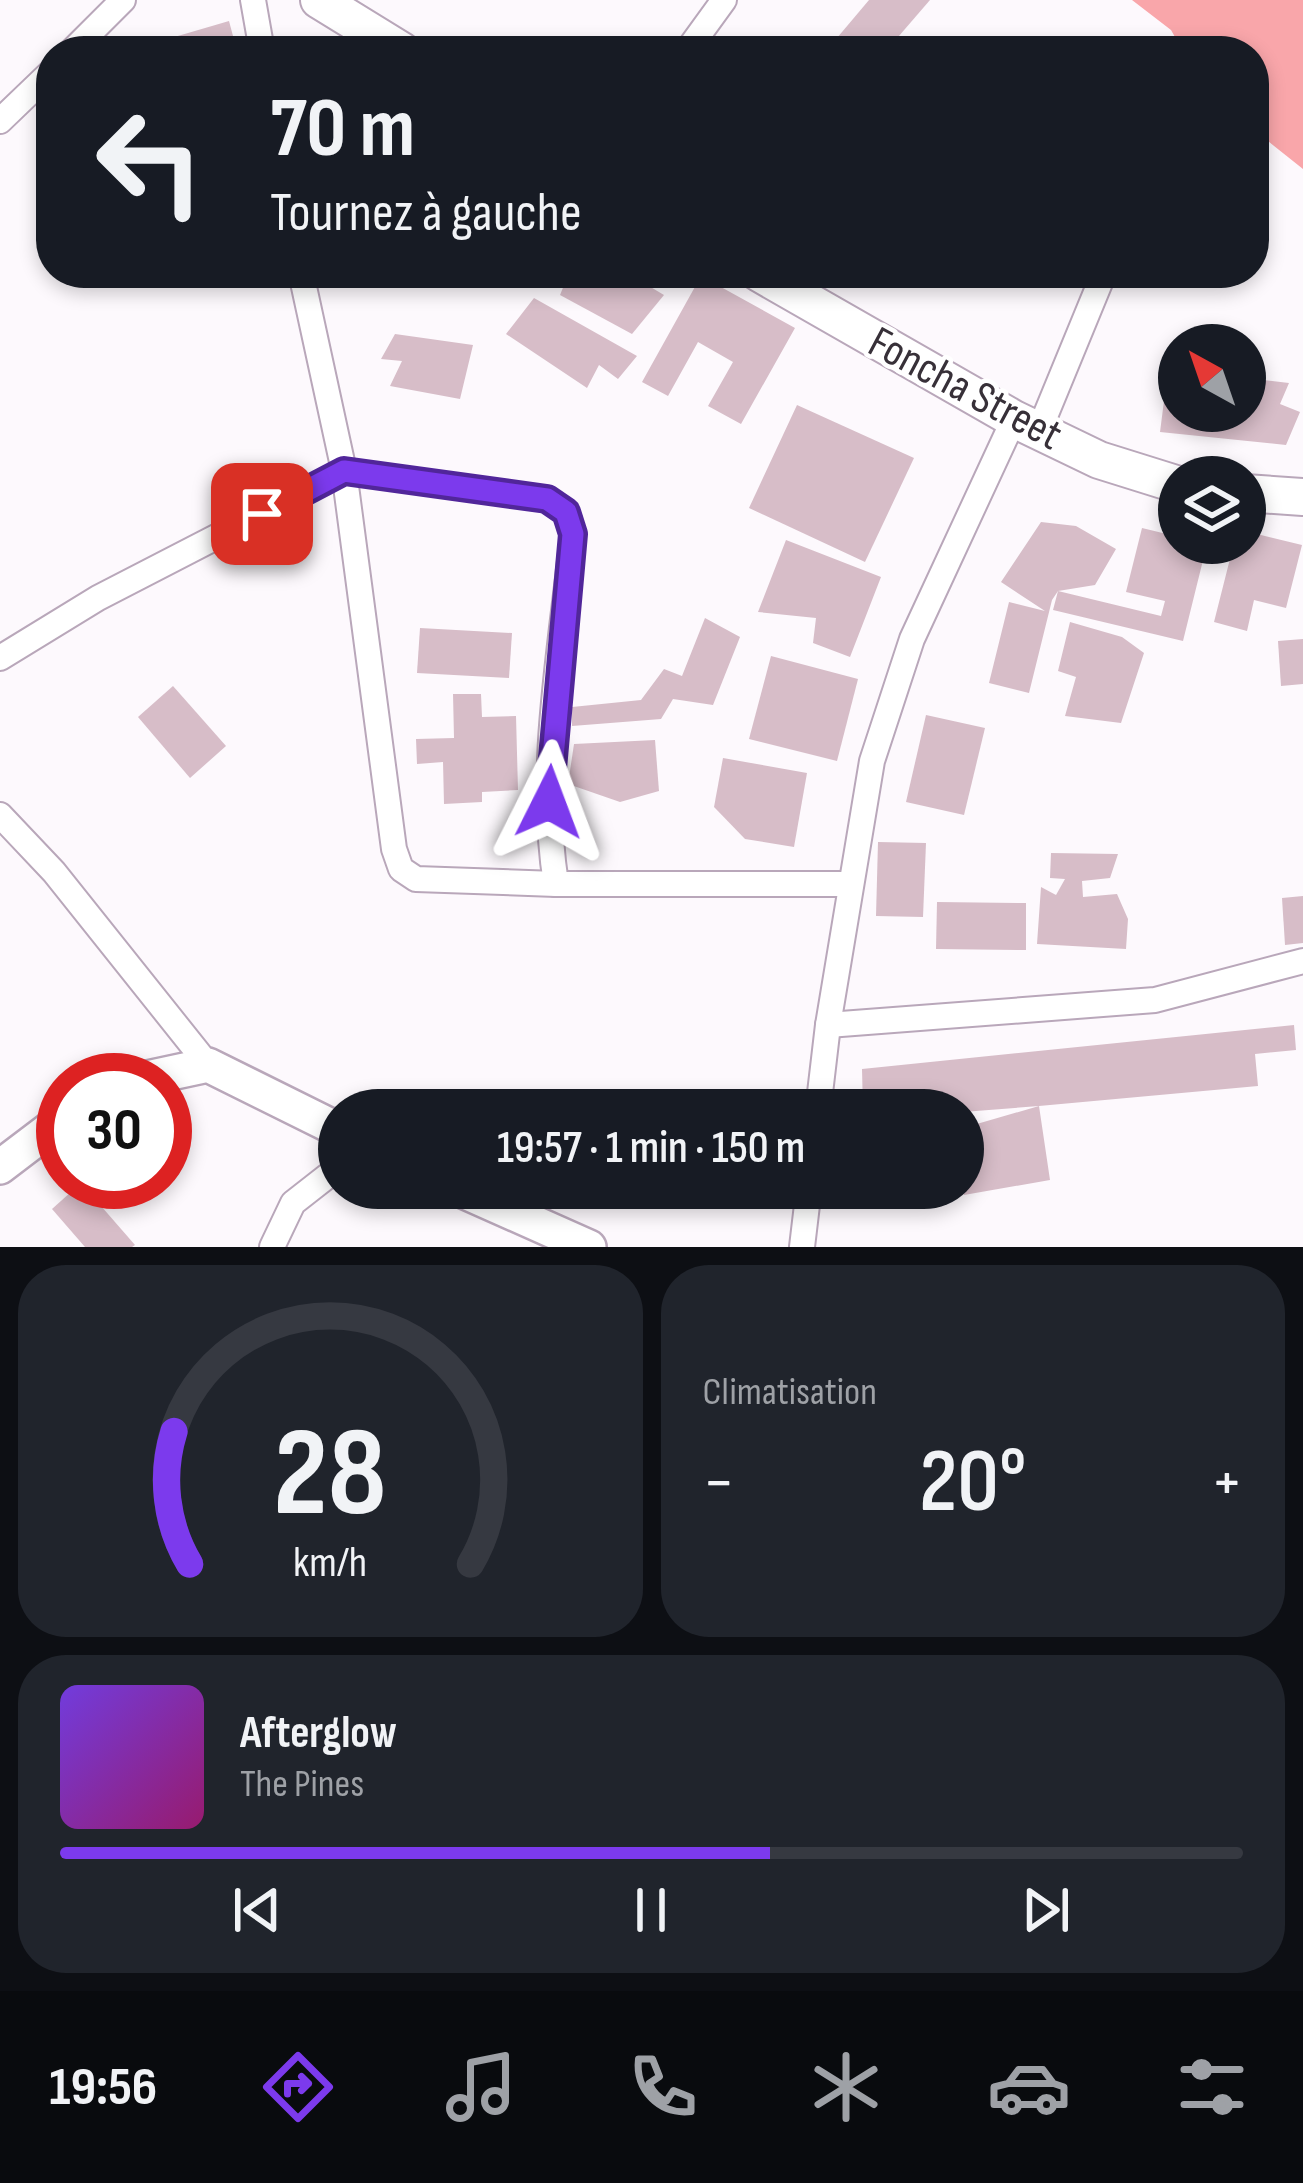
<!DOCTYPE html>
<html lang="fr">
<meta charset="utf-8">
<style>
:root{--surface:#171b24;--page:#20242c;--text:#f1f3f6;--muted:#9ea1a6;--line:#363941;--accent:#7c3aed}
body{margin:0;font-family:"Sofia Sans Condensed",sans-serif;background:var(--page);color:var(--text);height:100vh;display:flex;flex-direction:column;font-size:45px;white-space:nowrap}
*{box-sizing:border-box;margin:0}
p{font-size:39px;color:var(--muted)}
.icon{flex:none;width:66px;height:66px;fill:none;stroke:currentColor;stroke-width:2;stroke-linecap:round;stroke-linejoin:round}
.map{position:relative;height:1247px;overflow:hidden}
.panel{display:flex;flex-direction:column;gap:18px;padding:18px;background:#0d0f14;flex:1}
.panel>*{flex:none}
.banner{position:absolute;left:36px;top:36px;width:1233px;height:252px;border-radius:48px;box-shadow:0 6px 18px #0003;background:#171b24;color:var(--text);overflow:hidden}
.needle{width:78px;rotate:320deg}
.controls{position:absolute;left:1158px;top:324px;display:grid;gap:24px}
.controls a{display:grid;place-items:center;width:108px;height:108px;border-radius:50%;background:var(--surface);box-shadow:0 6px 18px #0003;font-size:60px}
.speed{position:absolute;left:36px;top:1053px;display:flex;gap:24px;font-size:60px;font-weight:700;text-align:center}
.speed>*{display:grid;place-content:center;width:156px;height:156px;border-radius:50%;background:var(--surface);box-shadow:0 6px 18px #0003;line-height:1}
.speed .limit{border:18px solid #d22;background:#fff;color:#111}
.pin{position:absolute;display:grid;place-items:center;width:102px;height:102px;color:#fff;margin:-51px;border-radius:24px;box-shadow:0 6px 18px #0006}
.me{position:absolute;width:132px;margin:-66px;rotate:3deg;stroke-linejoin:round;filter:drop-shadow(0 0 9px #0008)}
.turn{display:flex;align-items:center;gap:42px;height:252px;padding:0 36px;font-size:54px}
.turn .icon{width:156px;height:156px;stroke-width:2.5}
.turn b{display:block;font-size:84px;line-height:102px}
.big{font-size:90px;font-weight:600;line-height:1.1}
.panel .tile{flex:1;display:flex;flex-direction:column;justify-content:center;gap:18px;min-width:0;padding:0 42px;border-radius:48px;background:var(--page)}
.panel .dial{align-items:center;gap:0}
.dial svg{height:312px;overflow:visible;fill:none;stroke:var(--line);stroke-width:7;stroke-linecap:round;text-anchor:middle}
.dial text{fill:var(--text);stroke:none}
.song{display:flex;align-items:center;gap:36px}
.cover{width:144px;height:144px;border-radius:18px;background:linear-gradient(135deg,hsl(260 70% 55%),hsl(320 70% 35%))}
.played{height:12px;border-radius:6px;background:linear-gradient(90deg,var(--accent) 60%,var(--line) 60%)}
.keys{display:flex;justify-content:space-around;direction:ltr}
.heat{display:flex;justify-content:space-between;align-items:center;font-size:66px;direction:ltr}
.panel .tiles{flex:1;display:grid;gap:18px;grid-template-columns:1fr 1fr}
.tile:last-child{grid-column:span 2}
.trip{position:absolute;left:318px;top:1089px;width:666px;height:120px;border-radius:60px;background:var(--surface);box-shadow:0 6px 18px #0003;font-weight:600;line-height:120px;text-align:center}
.tabs{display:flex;height:192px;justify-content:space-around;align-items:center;background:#090b0e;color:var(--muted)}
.tabs .icon{width:84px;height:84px}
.tabs .active{color:var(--accent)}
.tabs b{font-size:54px;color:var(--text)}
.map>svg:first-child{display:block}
.forest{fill:#f9a6aa}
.building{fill:#d7bdc8}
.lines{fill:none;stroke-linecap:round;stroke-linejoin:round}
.minor-casing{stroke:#b9a7ba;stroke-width:28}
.tertiary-casing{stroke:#b9a7ba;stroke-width:38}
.secondary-casing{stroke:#b9a7ba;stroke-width:40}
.minor{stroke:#fff;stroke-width:24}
.tertiary{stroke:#fff;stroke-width:33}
.secondary{stroke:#fff;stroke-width:36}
.route-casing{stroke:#51269a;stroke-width:30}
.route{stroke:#7c3aed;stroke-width:21}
.labels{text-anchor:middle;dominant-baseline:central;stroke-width:9;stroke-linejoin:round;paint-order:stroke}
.street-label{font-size:45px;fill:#373038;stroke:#fff}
</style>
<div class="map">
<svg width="1303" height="1247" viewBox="0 0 1303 1247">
<rect width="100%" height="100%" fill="#fdf9fd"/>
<!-- forest -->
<path class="forest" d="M1132 0H1303V169L1254 130V51H1183L1171 30Z"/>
<!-- building -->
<g class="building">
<path d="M869 0H930L886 51H826Z"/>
<path d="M229 21 237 51H130V50Z"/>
<path d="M569 273H627L664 295 632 334 560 295Z"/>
<path d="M701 276 795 328 741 424 708 406 733 362 698 342 668 396 642 382Z"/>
<path d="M534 298 637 356 618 379 599 365 587 388 506 334Z"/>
<path d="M395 334 473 345 460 399 390 386 402 361 381 359Z"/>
<path d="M1168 370 1179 371V411H1245V378L1289 383 1280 404 1300 412 1286 445 1160 432Z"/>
<path d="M797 405 914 458 865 562 749 508Z"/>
<path d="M1041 522 1076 526 1116 549 1095 585 1058 591 1161 616 1165 601 1126 592 1142 528 1179 537V543L1207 544 1183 641 1053 610 1058 591 1052 600 1029 693 989 683 1009 602 1045 611 1001 582Z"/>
<path d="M1245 531 1302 545 1286 608 1254 600 1247 631 1214 622 1234 543H1245Z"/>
<path d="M786 540 881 577 850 657 813 643 816 618 758 612Z"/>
<path d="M705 618 740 637 713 705 673 699 661 719 572 726V707L641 700 664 669 682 676Z"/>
<path d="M1070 622 1122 637 1144 653 1121 723 1065 716 1076 677 1058 671Z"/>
<path d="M420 628 512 633 509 678 417 673Z"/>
<path d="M1303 639V684L1281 686 1278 641Z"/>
<path d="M771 656 858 679 837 761 749 739Z"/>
<path d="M173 686 226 746 190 778 138 717Z"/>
<path d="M453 694H481L482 717 516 716 518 790 482 792V802L444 804 443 762 417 764 416 739 454 738Z"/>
<path d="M926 715 985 728 964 815 906 802Z"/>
<path d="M655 740 659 791 620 802 568 784 574 744Z"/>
<path d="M723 758 807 773 794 847 745 839 714 807Z"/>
<path d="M878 842 926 843 923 917 876 916Z"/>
<path d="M1051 853 1118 854 1110 878 1082 881 1083 897 1117 894 1128 919 1126 949 1037 944 1041 887 1056 895 1065 879 1050 878Z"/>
<path d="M1303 896V943L1285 945 1282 898Z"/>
<path d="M937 902 1026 903V950L936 949Z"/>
<path d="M1294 1025 1296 1050 1255 1054 1258 1086 1039 1106 1050 1180 964 1195 963 1187V1128L1039 1106 963 1112 863 1110 862 1069Z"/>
<path d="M81 1183 135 1245 132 1247H85L52 1209Z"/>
</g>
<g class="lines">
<defs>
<g id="minor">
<path d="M253 0 262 51"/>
<path d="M72 51 123 0"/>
<path d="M687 51 724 0"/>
<path d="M0 121 51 72"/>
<path d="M301 273 344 471 394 849 401 869 416 879 556 884"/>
<path d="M1039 431 1104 273"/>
<path d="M0 658 98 598 344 471 547 499 566 512 573 534C561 649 538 769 556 884H851"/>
<path d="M0 815 54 872 208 1065"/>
<path d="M828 1025 1155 1000 1303 961"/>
<path d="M818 1110 828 1025 872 761 912 639 1014 419"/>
<path d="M272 1247 293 1203 339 1167"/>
<path d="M802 1247 809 1188"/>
</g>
<g id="tertiary">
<path d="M138 1080 208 1065 339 1130"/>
<path d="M0 1167 63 1119"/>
<path d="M456 1188 589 1247"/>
</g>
<g id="secondary">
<path d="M319 0 402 51"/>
<path d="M759 273 1014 419 1099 460 1179 485"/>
<path d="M1245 493 1303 497"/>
</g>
</defs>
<!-- minor casing -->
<use href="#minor" class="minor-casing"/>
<!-- tertiary casing -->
<use href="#tertiary" class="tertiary-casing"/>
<!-- secondary casing -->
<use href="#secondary" class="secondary-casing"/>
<!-- minor -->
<use href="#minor" class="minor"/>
<!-- tertiary -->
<use href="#tertiary" class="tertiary"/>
<!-- secondary -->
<use href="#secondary" class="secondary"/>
</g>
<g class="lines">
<defs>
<path id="route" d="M262 514 344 471 547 499 566 512 573 534 549 802"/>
</defs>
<!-- route casing -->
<use href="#route" class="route-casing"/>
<!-- route -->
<use href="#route" class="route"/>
</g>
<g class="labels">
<!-- street labels -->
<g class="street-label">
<text transform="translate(965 389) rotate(28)">Foncha Street</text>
</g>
</g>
</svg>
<div class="controls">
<a><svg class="needle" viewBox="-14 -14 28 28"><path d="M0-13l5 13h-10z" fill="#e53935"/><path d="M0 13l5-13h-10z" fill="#9ea1a6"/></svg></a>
<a><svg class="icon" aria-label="layers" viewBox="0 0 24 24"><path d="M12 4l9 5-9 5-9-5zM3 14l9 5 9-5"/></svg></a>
</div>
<div class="speed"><div class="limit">30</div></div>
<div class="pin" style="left:262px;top:514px;background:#d93025"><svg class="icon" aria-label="arrive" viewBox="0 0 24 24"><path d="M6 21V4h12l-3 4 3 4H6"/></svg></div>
<svg class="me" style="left:549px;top:802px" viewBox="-20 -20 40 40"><path d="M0-17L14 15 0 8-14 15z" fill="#7c3aed" stroke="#fff" stroke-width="4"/></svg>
<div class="trip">19:57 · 1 min · 150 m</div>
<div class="banner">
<div class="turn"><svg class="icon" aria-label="left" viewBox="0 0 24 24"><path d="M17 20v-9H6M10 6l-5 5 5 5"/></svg><div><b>70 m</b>Tournez à gauche</div></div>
</div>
</div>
<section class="panel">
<div class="tiles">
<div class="tile dial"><svg viewBox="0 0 100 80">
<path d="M14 69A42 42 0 1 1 86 69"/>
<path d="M14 69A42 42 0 0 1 10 35" stroke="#7c3aed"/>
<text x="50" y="56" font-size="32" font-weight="700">28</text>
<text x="50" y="72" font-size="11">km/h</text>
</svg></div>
<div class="tile"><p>Climatisation</p>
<div class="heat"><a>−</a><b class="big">20°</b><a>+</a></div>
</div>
<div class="tile">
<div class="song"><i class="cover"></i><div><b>Afterglow</b><p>The Pines</p></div></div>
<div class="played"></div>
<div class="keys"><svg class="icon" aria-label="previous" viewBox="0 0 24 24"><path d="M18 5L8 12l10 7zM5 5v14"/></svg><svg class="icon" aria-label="pause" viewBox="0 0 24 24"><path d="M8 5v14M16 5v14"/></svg><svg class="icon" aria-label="next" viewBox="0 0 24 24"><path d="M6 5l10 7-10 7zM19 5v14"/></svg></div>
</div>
</div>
</section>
<nav class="tabs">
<b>19:56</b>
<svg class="icon active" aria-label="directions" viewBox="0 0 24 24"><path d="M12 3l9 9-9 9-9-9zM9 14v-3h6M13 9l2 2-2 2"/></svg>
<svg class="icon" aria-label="music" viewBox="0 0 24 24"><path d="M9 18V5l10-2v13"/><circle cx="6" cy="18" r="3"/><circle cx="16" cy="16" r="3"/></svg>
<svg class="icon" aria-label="phone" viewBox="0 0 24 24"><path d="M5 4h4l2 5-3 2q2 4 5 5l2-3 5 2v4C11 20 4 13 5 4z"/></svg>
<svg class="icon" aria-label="climate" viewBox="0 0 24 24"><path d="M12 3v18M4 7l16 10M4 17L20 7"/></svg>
<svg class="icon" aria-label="car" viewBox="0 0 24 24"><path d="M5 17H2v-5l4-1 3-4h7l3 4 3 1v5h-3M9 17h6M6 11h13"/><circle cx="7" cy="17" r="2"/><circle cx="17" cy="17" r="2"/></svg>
<svg class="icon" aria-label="filters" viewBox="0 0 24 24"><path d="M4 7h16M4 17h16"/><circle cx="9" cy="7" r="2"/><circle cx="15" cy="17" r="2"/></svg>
</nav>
